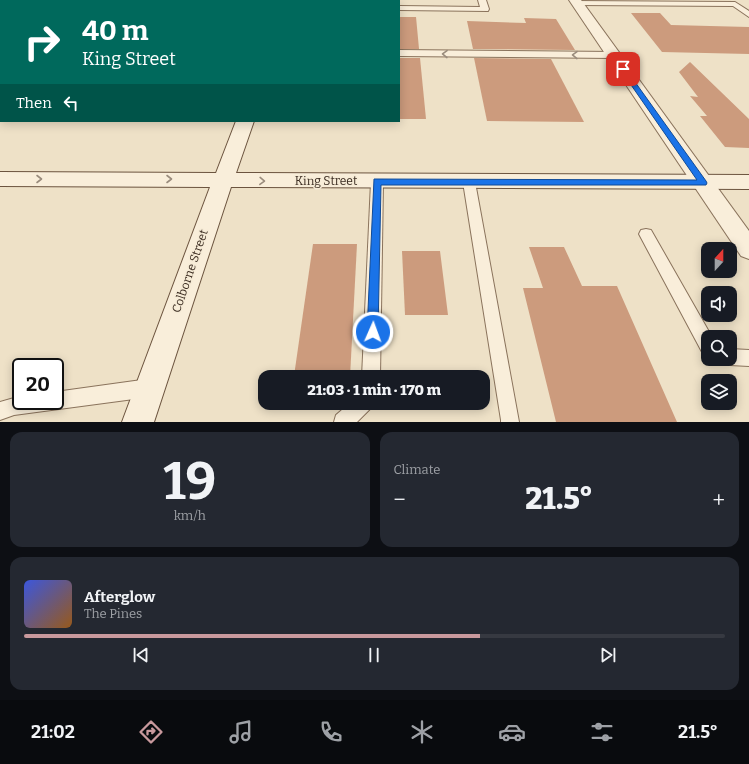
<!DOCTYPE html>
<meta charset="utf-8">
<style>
:root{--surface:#171b24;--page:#242831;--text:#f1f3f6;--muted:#9ea1a6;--line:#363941;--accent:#c9999d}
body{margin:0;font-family:Bitter,serif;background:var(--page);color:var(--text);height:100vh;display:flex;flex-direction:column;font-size:15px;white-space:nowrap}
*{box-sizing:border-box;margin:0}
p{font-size:13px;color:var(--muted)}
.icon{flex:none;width:22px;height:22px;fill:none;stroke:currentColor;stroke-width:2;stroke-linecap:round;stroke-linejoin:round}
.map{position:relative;height:422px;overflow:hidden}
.panel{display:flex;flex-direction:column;gap:10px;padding:10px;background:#0d0f14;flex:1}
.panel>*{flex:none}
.top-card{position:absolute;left:0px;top:0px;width:400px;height:122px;box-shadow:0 2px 10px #0003;background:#00695c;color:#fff;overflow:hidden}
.needle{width:26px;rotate:21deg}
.fabs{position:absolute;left:701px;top:242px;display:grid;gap:8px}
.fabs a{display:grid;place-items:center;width:36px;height:36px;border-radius:8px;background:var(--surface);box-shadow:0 2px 10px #0003;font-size:20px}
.speed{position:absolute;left:12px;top:358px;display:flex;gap:8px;font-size:20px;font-weight:700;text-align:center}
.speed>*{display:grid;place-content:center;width:52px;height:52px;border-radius:50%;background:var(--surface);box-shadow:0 2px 10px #0003;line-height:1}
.speed .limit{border:2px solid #111;border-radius:6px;background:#fff;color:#111}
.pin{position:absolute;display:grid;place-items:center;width:34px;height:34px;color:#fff;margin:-17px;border-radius:8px;box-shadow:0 2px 6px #0006}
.me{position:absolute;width:44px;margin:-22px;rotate:2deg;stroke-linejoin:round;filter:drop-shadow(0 0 3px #0008)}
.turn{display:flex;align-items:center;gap:14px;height:84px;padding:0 16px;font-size:18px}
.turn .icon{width:52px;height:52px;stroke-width:2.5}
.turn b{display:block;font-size:28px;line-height:34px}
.then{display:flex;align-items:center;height:38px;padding:0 16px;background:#0003;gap:8px;font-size:15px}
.big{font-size:30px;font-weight:800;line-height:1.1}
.panel .widget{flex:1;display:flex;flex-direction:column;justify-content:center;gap:6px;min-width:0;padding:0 14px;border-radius:12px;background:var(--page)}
.panel .dial{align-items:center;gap:0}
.dial b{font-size:52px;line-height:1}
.song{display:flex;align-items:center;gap:12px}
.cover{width:48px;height:48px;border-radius:6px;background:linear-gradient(135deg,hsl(230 70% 55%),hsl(30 70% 35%))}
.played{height:4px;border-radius:2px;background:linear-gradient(90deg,var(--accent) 65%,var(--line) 65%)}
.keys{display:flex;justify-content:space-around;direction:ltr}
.heat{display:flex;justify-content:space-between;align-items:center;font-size:22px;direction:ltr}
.panel .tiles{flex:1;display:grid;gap:10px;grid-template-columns:1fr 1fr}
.widget:last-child{grid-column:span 2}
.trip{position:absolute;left:258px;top:370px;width:232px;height:40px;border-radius:12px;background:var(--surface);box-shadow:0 2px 10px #0003;font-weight:800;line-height:40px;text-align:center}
.dock{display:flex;height:64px;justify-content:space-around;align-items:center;background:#090b0e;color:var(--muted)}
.dock .icon{width:28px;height:28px}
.dock .selected{color:var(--accent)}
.dock b{font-size:18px;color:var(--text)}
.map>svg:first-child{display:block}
.building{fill:#cc9b7d}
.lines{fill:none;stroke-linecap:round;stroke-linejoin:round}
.lane-casing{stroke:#8a735c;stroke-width:2}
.street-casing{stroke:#8a735c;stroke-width:2}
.secondary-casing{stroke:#6c543f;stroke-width:2}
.lane{fill:#f9eeda;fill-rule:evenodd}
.street{fill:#f9eeda;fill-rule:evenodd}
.secondary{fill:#f9eeda;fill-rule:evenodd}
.oneway{stroke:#9a8c7d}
.route{fill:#1a73e8;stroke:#114b97}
.labels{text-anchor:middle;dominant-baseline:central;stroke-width:3;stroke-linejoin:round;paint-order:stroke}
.street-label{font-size:12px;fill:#3a2b20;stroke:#f6ebd6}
</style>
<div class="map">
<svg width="749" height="422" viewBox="0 0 749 422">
<rect width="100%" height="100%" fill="#eee1c7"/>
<!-- building -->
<g class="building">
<path d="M631 13H660L671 25 749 27V54L662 52Z"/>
<path d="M399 17H416L419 49H399Z"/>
<path d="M524 18 556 19 575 50 473 49 467 21 526 23Z"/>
<path d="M399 58H420L426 119H399Z"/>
<path d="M474 58 551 59 584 122 487 121Z"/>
<path d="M690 62 749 119V148L725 147 700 116H707L690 96 698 97 679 72Z"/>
<path d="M313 244H357L350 377 294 376Z"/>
<path d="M529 247H564L582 286H617L677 422H556L523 288H543Z"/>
<path d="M402 251H440L448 315H405Z"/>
</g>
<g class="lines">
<defs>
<g id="lane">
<path d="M10 0H18L9 1Z"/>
<path d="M478 0H486L489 9 488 11 399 10V6L480 7Z"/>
<path d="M574 1 735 2 749 11V17L733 6 577 5 573 3Z"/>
<path d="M399 50 614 52 618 55 614 58 399 56Z"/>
<path d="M377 178 381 179 383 182 380 377H362L371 182 373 179Z"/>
<path d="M469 178 473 179 475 182 519 422H501V420L463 182 465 179Z"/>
<path d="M646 229 651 230 712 337H708V354L702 352 639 234 641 230Z"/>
<path d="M730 349 749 350V366L730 365 724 363 722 359H730Z"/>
<path d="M149 379 155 382 158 388 155 394 149 397 14 415 0 420V402L21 396V401H55V392Z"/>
<path d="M350 403H373L370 409 357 422H334L336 415Z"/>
</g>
<path id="street" d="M569 0H581L749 231V259L741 256Z"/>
<g id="secondary">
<rect x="284" y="0" width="12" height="1"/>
<path d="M236 121H254L236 173 749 175V189L231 187 154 422H122L210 187 0 186V172L216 173Z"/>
</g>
</defs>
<!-- lane casing -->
<use href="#lane" class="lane-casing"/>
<!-- street casing -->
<use href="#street" class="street-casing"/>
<!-- secondary casing -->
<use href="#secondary" class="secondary-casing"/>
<!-- lane -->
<use href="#lane" class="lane"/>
<!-- street -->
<use href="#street" class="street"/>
<!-- secondary -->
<use href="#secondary" class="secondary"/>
</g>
<!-- one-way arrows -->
<defs><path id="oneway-chevron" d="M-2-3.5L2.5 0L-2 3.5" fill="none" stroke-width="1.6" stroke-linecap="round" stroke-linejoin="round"/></defs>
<g class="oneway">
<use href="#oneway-chevron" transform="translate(445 54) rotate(-179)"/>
<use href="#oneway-chevron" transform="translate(575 55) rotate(-179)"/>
<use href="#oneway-chevron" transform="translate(39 179)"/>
<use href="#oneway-chevron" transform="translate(169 179)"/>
<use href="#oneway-chevron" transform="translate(262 181) rotate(2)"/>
</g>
<!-- route -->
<path class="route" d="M621 68H625L706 181 707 183 706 185H381L378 332 377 336 373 337 369 336 367 332 374 179 697 180 620 69Z"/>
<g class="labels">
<!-- street labels -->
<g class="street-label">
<text x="326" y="181">King Street</text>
<text transform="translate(190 271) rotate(-71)">Colborne Street</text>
</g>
</g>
</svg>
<div class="fabs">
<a><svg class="needle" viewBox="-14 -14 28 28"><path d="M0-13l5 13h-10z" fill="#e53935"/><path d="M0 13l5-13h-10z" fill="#9ea1a6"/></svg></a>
<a><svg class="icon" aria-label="sound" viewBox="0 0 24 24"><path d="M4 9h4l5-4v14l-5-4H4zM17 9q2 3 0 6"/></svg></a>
<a><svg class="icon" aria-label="search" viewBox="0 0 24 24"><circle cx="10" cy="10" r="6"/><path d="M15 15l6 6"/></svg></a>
<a><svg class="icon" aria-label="layers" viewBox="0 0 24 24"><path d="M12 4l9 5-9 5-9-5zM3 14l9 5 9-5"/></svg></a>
</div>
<div class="speed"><div class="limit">20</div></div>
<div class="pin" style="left:623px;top:69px;background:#d93025"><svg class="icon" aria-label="arrive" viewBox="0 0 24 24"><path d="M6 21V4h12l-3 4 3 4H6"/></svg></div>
<svg class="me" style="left:373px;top:332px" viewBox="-20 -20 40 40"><circle r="17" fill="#1a73e8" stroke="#fff" stroke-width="3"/><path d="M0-11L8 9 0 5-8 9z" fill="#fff"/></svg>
<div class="trip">21:03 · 1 min · 170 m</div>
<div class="top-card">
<div class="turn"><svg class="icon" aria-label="right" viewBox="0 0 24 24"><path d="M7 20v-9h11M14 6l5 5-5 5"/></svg><div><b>40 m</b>King Street</div></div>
<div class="then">Then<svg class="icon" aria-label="left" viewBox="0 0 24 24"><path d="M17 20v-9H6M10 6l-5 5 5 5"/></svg></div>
</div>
</div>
<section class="panel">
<div class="tiles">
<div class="widget dial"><b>19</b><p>km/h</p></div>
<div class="widget"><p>Climate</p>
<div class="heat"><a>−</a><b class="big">21.5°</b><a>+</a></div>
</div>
<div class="widget">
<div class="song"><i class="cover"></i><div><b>Afterglow</b><p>The Pines</p></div></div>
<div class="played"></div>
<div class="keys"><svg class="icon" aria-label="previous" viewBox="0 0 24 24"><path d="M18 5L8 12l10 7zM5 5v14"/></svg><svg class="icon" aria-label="pause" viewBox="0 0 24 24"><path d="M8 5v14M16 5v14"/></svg><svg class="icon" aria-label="next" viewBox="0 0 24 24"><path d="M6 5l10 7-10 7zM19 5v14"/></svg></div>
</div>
</div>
</section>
<nav class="dock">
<b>21:02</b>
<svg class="icon selected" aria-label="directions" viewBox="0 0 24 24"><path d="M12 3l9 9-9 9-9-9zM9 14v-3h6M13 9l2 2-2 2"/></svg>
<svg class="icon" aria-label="music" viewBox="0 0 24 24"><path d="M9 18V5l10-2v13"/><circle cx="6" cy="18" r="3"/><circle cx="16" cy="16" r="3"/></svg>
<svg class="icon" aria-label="phone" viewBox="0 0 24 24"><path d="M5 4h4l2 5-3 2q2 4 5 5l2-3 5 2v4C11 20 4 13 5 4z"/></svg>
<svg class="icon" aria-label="climate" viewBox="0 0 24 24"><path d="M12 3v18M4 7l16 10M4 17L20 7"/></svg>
<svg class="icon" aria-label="car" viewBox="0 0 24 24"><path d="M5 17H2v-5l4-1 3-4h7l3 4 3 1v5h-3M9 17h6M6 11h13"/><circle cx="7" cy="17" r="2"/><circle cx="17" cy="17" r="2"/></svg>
<svg class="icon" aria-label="filters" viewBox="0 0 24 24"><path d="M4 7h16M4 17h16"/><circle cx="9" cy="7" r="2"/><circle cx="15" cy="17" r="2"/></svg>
<b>21.5°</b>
</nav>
